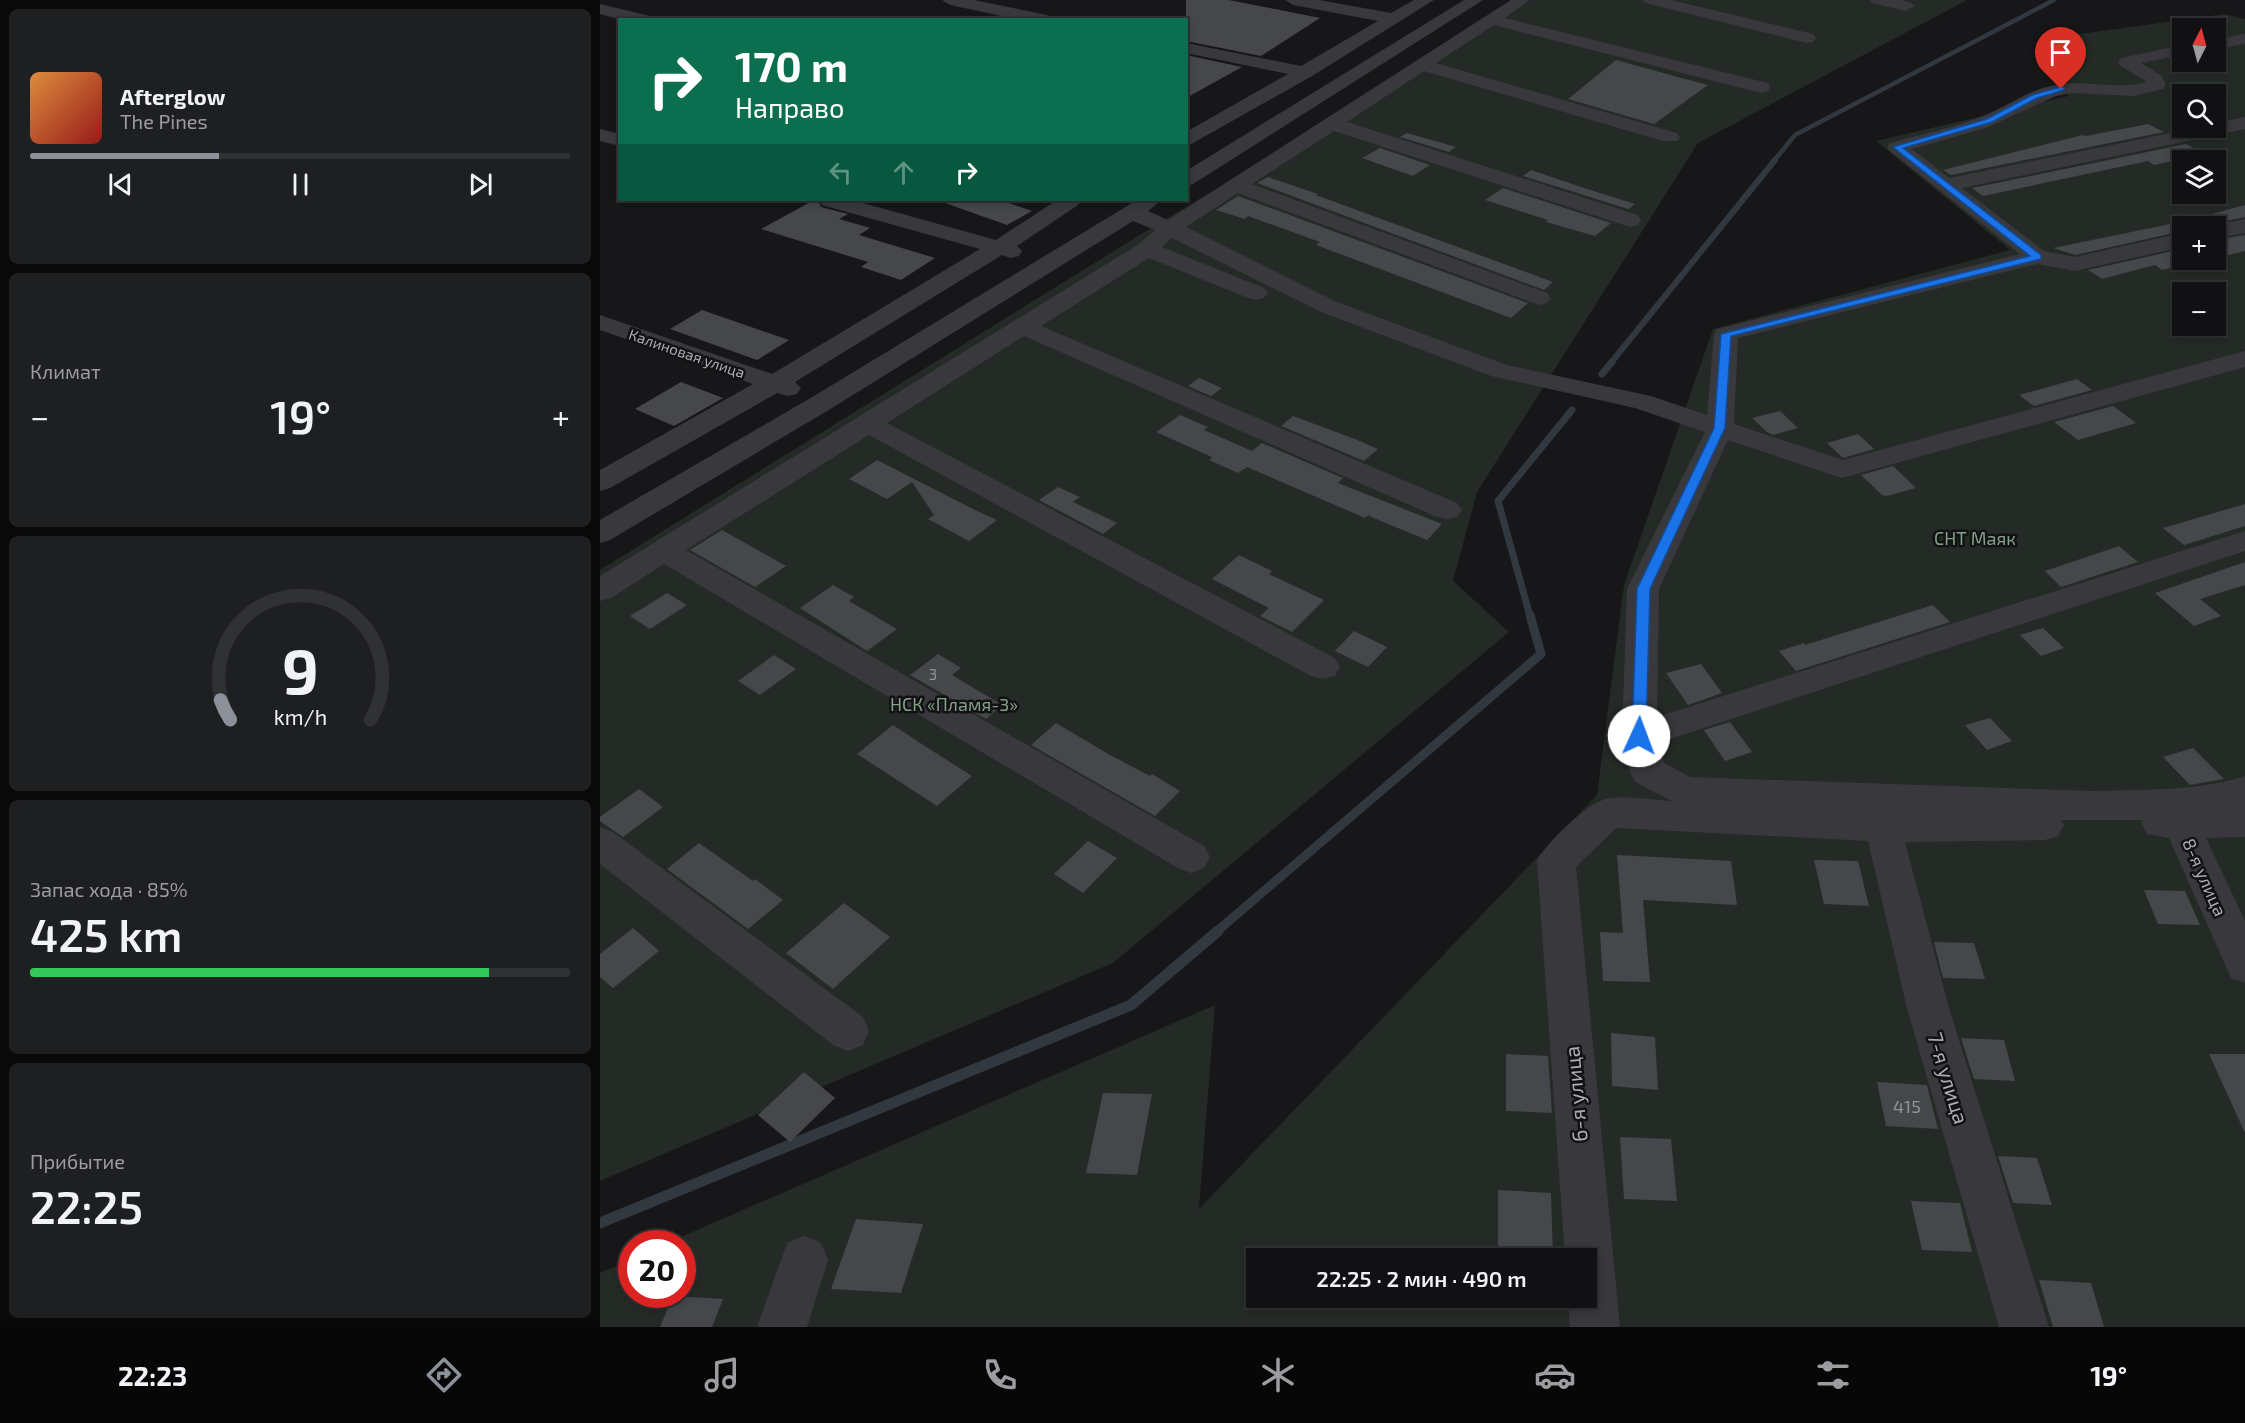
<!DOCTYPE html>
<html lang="ru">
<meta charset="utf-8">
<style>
:root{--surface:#111113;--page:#1e1f21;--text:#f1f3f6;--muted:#9c9da0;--line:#303133;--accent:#8c9099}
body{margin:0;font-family:"Exo 2",sans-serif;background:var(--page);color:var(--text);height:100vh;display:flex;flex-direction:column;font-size:22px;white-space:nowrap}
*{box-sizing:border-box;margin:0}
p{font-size:20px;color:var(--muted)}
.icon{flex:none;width:33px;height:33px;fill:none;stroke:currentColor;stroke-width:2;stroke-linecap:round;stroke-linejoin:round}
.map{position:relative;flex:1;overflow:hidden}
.sheet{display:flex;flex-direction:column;gap:9px;padding:9px;background:#09090a;width:600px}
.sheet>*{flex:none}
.hud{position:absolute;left:18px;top:18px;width:570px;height:183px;border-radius:0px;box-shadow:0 3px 9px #0003,0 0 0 2px var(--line);background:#0b6e4f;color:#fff;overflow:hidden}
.needle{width:39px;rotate:6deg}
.fabs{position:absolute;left:1572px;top:18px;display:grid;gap:12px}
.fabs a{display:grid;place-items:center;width:54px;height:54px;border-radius:0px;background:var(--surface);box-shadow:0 3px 9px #0003,0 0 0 2px var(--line);font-size:30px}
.speed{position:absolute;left:18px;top:1230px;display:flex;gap:12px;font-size:30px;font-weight:700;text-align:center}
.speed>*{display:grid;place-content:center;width:78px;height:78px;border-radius:50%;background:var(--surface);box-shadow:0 3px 9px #0003,0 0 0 2px var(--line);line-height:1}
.speed .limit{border:9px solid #d22;background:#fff;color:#111}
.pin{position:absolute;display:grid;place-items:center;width:51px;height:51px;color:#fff;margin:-62px -26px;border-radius:50% 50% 50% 0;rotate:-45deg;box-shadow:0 0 6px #0007}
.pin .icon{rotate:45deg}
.me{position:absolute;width:66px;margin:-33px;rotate:2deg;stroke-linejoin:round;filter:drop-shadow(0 0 4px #0008)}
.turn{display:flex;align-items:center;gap:21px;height:126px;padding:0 18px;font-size:27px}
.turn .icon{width:78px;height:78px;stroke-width:2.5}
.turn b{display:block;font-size:42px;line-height:51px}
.lanes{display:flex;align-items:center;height:57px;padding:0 18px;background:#0003;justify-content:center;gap:30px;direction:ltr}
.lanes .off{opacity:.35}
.big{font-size:45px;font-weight:600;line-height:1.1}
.sheet .widget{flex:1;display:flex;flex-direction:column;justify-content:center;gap:9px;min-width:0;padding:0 21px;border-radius:9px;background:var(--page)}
.sheet .dial{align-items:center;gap:0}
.dial svg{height:156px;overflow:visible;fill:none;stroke:var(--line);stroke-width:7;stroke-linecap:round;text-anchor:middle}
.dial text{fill:var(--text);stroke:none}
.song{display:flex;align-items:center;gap:18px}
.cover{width:72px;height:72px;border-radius:9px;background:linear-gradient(135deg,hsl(30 70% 55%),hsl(0 70% 35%))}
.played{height:6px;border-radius:3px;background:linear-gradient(90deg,var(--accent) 35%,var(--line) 35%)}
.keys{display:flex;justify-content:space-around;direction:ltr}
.heat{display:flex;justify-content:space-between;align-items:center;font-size:33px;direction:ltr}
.charge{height:9px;border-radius:4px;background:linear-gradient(90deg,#34c759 85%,var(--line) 0)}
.trip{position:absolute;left:646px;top:1248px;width:351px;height:60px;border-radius:0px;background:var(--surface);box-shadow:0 3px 9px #0003,0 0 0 2px var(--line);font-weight:600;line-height:60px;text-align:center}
.tab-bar{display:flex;height:96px;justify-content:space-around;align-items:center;background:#070708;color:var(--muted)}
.tab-bar .icon{width:42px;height:42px}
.tab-bar .on{color:var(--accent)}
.tab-bar b{font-size:27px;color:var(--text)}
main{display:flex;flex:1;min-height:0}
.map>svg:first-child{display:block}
.green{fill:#242a25;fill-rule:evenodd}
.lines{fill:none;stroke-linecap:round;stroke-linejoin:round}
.stream-far4{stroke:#323840;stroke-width:4.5}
.stream-far3{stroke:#323840;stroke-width:6}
.stream-far2{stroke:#323840;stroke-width:7}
.stream-far1{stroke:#323840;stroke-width:9}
.stream{stroke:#323840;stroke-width:11}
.building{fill:#46474b}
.minor{fill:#39393d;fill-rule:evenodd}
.route{fill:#1a73e8;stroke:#114b97;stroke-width:1.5}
.labels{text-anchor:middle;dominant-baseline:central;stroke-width:5;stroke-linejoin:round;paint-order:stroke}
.far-street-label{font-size:15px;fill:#abadb7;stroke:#121214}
.number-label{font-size:15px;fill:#92949c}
.park-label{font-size:18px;fill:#84a088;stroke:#121214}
.street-label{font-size:18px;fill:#abadb7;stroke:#121214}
.near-number-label{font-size:18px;fill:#92949c}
.near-street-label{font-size:21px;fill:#abadb7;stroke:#121214}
</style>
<main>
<section class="sheet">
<div class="widget">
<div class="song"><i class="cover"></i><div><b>Afterglow</b><p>The Pines</p></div></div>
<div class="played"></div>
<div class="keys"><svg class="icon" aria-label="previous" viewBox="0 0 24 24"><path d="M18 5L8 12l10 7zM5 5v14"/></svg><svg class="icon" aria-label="pause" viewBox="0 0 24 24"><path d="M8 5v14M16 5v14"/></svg><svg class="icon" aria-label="next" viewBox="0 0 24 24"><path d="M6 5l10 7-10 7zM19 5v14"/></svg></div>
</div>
<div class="widget"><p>Климат</p>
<div class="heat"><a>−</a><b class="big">19°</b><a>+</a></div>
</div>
<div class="widget dial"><svg viewBox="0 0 100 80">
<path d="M14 69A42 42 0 1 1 86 69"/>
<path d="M14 69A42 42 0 0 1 9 59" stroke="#8c9099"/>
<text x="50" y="56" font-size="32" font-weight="700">9</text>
<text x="50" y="72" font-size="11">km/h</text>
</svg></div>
<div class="widget"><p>Запас хода · 85%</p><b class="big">425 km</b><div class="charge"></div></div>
<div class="widget"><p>Прибытие</p><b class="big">22:25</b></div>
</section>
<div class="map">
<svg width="1645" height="1327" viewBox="0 0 1645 1327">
<rect width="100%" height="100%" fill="#171719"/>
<!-- green -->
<g class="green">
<path d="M930 0H1367L1098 143 877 492 853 581 909 632 513 963 0 1181V570L551 228Z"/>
<path d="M1625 14 1645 19V1327H0V1273L31 1259 32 1294H82V1244L67 1243 615 1005 599 1209 997 795 1024 585 1113 329 1410 250 1276 141 1468 96 1465 36ZM1582 28H1616V62H1582ZM1582 94H1616V128H1582ZM1582 160H1616V194H1582ZM1582 226H1616V260H1582ZM1582 292H1616V326H1582ZM657 1258H987V1298H657Z"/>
</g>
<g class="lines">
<!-- stream-far4 -->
<path class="stream-far4" d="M1173 162 1195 135 1454 0"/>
<!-- stream-far3 -->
<path class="stream-far3" d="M1010 364 1175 160"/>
<!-- stream-far2 -->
<g class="stream-far2">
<path d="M1002 374 1012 362"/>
<path d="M930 616 898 501 972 410"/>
</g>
<!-- stream-far1 -->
<path class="stream-far1" d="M616 932 941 654 930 615"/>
<!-- stream -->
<path class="stream" d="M0 1223 531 1005 618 931"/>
</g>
<!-- building -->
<g class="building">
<path d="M586 0H629L720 18 661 56 586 41Z"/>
<path d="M586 55 642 67 586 98Z"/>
<path d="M1016 60 1085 79 1108 85 1054 124 968 99Z"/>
<path d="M1548 124 1564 132 1351 175 1343 170 1483 135 1486 136Z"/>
<path d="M807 133 856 147 849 152 800 137Z"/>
<path d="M1586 144 1605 154 1554 165 1548 161 1383 196 1372 188Z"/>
<path d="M780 148 830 165 813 176 762 158Z"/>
<path d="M931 170 987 189 1035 204 1028 209 923 176Z"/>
<path d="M668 177 718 194 716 195 953 282 944 290 657 183Z"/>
<path d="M903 188 1011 223 995 236 946 222 948 220 885 200Z"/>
<path d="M638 196 928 303 911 318 716 245 720 242 648 216 645 219 616 210Z"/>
<path d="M214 200H218L221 207 248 214 239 219 270 228 259 235 335 258 301 280 261 267 268 262 161 229Z"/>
<path d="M345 200H400L432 211 407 225 345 203Z"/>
<path d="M1645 205V217L1611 224 1609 226H1582V231L1475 255 1453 248 1590 220Z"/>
<path d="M1645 235V251L1616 258V240Z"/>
<path d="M1582 249V260H1607L1562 270 1555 265 1502 279 1488 270Z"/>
<path d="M102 310 189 340 157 360 70 329Z"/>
<path d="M599 378 622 388 611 396 588 386Z"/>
<path d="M1477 379 1492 390 1434 406 1419 395Z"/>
<path d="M81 382 123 398 74 426 35 409Z"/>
<path d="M1513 406 1536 423 1478 440 1454 422Z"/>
<path d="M1180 411 1198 428 1173 435 1167 432 1152 418Z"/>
<path d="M580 415 608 427 604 430 652 451 662 443 743 478 738 483 842 524 827 540 769 516 770 514 765 518 647 467 638 473 609 460 612 457 556 432Z"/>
<path d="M693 416 755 439 778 449 764 461 681 426Z"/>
<path d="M1258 434 1274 449 1243 458 1227 443Z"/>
<path d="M277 460 375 510 397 520 369 541 328 519 334 515 312 482 287 499 249 479Z"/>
<path d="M1293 466 1316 488 1287 496 1282 495 1261 475Z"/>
<path d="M458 487 480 497 473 502 517 523 503 534 439 500Z"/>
<path d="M1645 504V526L1584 545 1563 528Z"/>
<path d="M122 530 186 566 155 587 90 550Z"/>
<path d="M1519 546 1538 562 1461 587 1445 571Z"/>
<path d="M639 555 672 571 669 574 724 600 692 632 660 616 669 608 612 579Z"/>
<path d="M1645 562V585L1600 599 1621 616 1594 626 1555 593Z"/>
<path d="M233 585 254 597 249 601 297 629 267 651 200 608Z"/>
<path d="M67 593 87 605 50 629 30 616Z"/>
<path d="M1333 605 1350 622 1196 671 1179 651 1204 643 1205 645Z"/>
<path d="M1443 628 1464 648 1441 656 1420 635Z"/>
<path d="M754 631 787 647 768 667 735 651Z"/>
<path d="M338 654 361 668 352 675 402 705 386 719 310 675Z"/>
<path d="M174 655 196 669 160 695 138 681Z"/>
<path d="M1101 664 1122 693 1088 705 1066 673Z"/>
<path d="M1390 718 1412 741 1387 750 1365 725Z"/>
<path d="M1130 722 1152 752 1125 761 1104 730Z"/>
<path d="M456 723 510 755 550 776 552 774 580 791 555 816 431 745Z"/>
<path d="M293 725 317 741 372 776 337 806 257 754Z"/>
<path d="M1593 748 1624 779 1590 785 1563 757Z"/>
<path d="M39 789 63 807 23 837 0 821V817Z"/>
<path d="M488 841 517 858 483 893 454 874Z"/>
<path d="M99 843 153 881 155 879 183 900 148 929 67 869Z"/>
<path d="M1017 855 1131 861 1137 905 1043 900 1050 982 1003 981 1000 932 1023 933Z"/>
<path d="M1214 860 1258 861 1269 906 1224 904Z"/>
<path d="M1544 890 1585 891 1600 925 1558 924Z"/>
<path d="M244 903 290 937 233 989 186 953Z"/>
<path d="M33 928 59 951 13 988 0 977V954Z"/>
<path d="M1334 942 1374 943 1385 979 1343 978Z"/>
<path d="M1011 1033 1055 1037 1058 1090 1012 1086Z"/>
<path d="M1361 1038 1404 1040 1415 1081 1374 1079Z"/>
<path d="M906 1054 948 1056 952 1113 906 1111Z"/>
<path d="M1609 1054H1645V1133Z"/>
<path d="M204 1072 235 1098 190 1142 158 1115Z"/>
<path d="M1277 1082 1327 1085 1338 1129 1286 1126Z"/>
<path d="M503 1093 552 1094 537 1175 486 1173Z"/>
<path d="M1020 1137 1071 1139 1077 1201 1024 1199Z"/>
<path d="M1398 1156 1437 1158 1452 1205 1413 1203Z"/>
<path d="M898 1190 951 1193 953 1258 898 1257Z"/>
<path d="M1311 1201 1360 1203 1372 1252 1322 1250Z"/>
<path d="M256 1219 323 1224 301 1293 231 1289Z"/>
<path d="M1439 1280 1491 1283 1504 1327H1453Z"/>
<path d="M73 1296 123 1299 112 1327H60Z"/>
</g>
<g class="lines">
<!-- minor -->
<g class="minor">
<path d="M342 0H374L447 15 455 20H420L350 5Z"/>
<path d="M685 0H719L791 13 814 0H834L712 76 586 147V132L688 74 586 53V43L701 66 778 21 693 5Z"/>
<path d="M864 0H883L593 184 586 186V171Z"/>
<path d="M911 0H930L905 18 1168 83 1170 87 1168 91 1161 93 894 25 836 63 1077 133 1080 137 1077 141H1063L824 71 747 122 1038 215 1041 220 1038 225 1030 227 734 131 652 184 947 293 951 298 947 303 939 305 638 193 586 227 737 302 907 365 1051 396 1107 415 1114 334 1117 329 1420 254 1290 151 1287 147 1290 143C1321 134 1353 128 1383 116 1406 107 1426 91 1451 86 1482 78 1516 91 1547 82L1521 66 1518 62 1521 58 1582 45V55L1541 63 1562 76 1566 85 1563 89 1534 96 1473 93 1456 96 1386 128 1312 149 1349 178 1595 128H1616V123L1645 117V129L1362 188 1444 251 1475 257 1582 233V247L1475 271 1437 264 1138 338 1134 424 1243 460 1645 351V367L1242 478 1128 440 1059 589 1057 717 1645 531V551L1058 743 1064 763 1090 777 1492 791C1539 790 1600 791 1645 776V837L1606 838 1645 921V983L1631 978 1569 838 1547 834 1541 823 1543 820H1461L1464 825 1458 836 1445 840 1305 842 1349 1008 1449 1327H1399L1307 1008 1268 841 1016 828 976 867 1020 1327H970L968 1298H987V1258H965L937 861C945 844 987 803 1006 799 1023 795 1053 800 1072 801L1035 782 1030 772 1022 736 1027 589 1105 432 1035 408 891 376 721 312 572 238 562 247 664 288 668 293 664 298 656 300 648 298 549 258 441 326 857 503 862 510 857 517 847 519 837 517 424 336 287 423 735 658 740 667 735 676 723 679 711 676 269 435 86 550 604 846 610 857 604 868 591 873 578 868 64 564 11 598 0 601V576L539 244 555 230 533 221 232 408 10 540 0 543V520L214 396 537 200H557L559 202 548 211 568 220Z"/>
<path d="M1043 0H1071L1213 34 1216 38 1213 42 1207 43 1045 3Z"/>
<path d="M1270 0H1301L1312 3 1314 6 1306 11 1272 3Z"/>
<path d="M0 4 50 16 52 20H22L0 14Z"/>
<path d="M1645 34V44L1616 49V39Z"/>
<path d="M0 129 20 134V146L0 141Z"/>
<path d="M220 200H252L396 240 457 200H481L478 205 417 246 422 251 419 256 411 258 402 255 195 382 201 388 197 394 188 396 177 393 10 488 0 491V470L153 384 0 330V315L172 374 380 249 222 205Z"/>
<path d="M1645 219V233L1616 238V226H1611Z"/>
<path d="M0 827 13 832 263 1017 269 1031 263 1045 248 1051 233 1045 0 864Z"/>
<path d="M204 1236 221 1243 228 1260 207 1327H157L187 1243Z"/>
</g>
</g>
<!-- route -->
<path class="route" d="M1461 87H1464V90L1437 98 1392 122 1303 148 1441 255V259L1131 336 1125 428 1050 589 1046 736 1044 740H1034L1032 736 1037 589 1114 428 1121 334 1430 256 1293 147 1387 119 1432 95Z"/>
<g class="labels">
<!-- far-street labels -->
<g class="far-street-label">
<text transform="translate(87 353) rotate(19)">Калиновая улица</text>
</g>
<!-- number labels -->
<g class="number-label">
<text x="333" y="674">3</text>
</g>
<!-- park labels -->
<g class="park-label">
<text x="1375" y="538">СНТ Маяк</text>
<text x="354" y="704">НСК «Пламя-3»</text>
</g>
<!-- street labels -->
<g class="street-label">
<text transform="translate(1605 877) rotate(66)">8-я улица</text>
</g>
<!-- near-number labels -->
<g class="near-number-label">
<text x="1307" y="1106">415</text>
</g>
<!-- near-street labels -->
<g class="near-street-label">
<text transform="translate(1349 1078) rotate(73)">7-я улица</text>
<text transform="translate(975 1094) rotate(-95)">6-я улица</text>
</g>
</g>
</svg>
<div class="fabs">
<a><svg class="needle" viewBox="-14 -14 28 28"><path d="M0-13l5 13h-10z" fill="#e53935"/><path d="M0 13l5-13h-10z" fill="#9c9da0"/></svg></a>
<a><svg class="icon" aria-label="search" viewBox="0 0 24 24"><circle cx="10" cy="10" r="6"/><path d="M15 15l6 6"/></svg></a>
<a><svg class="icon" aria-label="layers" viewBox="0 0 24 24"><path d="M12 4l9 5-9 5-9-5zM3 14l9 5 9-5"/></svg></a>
<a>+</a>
<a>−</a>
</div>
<div class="speed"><div class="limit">20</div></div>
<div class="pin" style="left:1461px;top:89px;background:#d93025"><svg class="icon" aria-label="arrive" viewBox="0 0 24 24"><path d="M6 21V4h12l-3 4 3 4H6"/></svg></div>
<svg class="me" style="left:1039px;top:736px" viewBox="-20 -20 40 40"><circle r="19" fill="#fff"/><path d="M0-13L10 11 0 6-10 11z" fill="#1a73e8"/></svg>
<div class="trip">22:25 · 2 мин · 490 m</div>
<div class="hud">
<div class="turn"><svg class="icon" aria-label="right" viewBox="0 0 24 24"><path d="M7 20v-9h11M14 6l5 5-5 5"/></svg><div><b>170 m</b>Направо</div></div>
<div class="lanes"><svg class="icon off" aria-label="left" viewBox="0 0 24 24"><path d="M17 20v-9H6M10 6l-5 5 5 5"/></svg><svg class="icon off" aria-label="ahead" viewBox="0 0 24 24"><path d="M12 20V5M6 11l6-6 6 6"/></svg><svg class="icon" aria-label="right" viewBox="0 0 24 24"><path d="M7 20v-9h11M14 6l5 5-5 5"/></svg></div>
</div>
</div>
</main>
<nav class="tab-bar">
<b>22:23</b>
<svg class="icon on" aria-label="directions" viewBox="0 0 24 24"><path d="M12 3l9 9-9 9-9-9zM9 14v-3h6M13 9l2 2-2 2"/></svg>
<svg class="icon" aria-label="music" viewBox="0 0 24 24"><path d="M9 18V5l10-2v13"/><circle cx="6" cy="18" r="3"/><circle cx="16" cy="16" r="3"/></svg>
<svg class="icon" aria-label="phone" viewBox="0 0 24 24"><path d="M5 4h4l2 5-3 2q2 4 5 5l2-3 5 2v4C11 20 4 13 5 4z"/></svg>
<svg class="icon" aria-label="climate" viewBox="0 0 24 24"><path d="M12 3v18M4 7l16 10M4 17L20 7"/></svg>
<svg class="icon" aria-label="car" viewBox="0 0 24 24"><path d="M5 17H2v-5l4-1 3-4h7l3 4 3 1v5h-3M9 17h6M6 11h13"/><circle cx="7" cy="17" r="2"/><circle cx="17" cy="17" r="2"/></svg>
<svg class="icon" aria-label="filters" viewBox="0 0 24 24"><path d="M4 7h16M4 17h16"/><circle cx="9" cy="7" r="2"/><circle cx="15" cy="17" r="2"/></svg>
<b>19°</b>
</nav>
